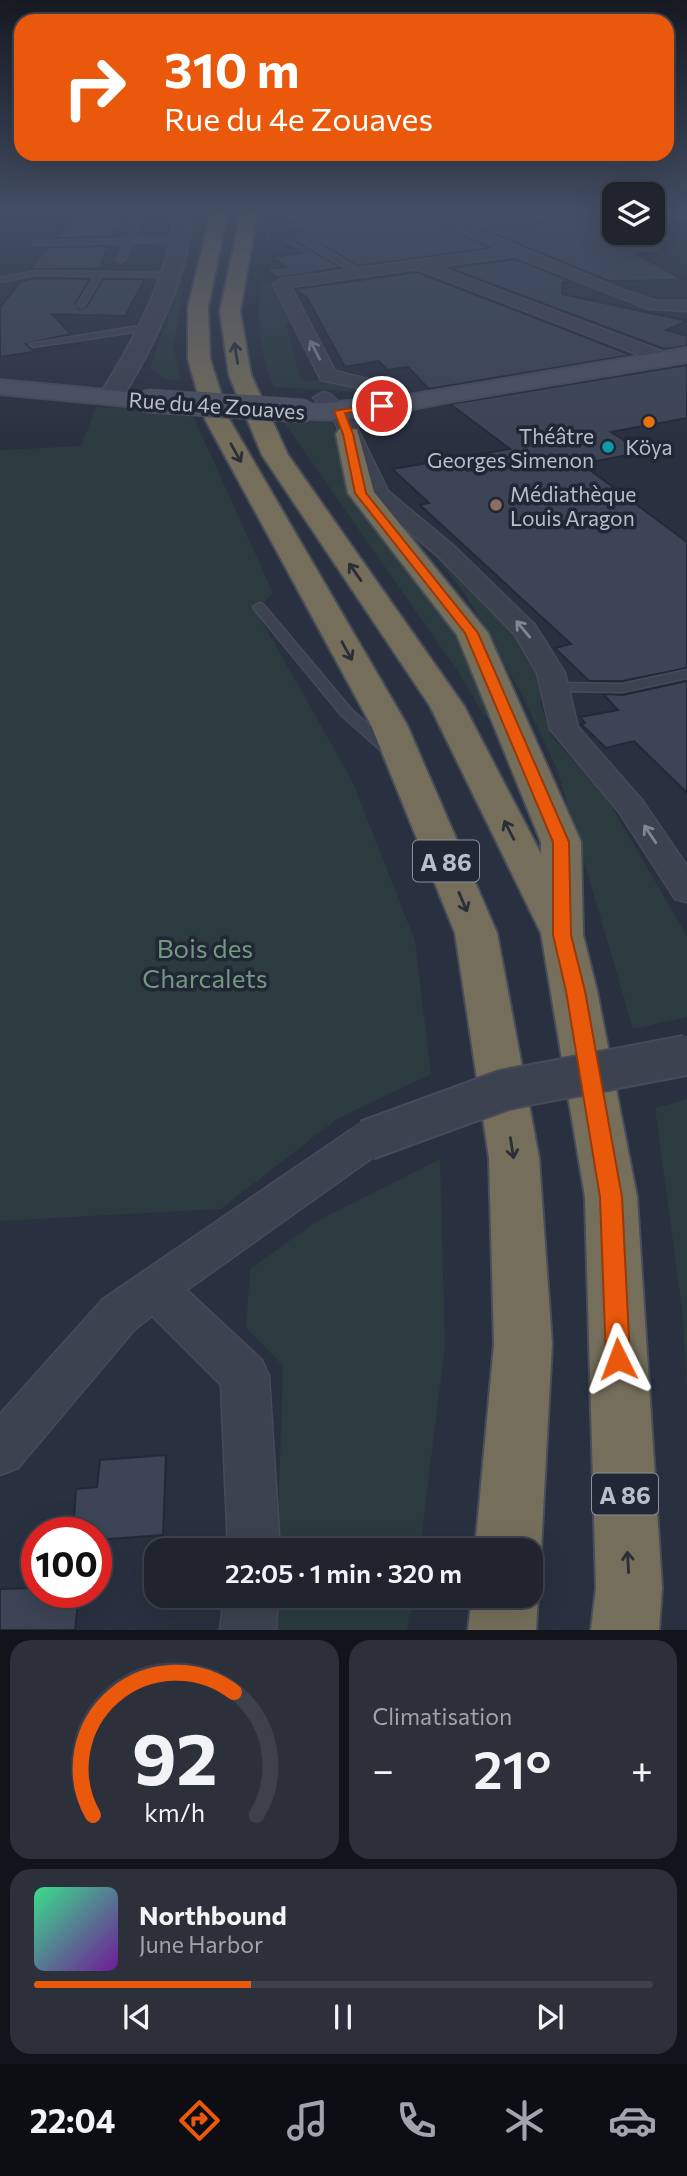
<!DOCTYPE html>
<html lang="fr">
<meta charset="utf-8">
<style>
:root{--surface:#1f242f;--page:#2c303b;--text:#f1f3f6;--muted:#a1a4aa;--line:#3c414b;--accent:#ea580c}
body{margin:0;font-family:Commissioner,sans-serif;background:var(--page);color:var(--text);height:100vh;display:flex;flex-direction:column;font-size:26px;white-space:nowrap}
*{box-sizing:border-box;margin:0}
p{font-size:23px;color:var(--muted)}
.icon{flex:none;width:38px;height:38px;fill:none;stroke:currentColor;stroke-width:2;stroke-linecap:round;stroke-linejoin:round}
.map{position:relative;height:1630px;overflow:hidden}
.sheet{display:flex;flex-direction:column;gap:10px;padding:10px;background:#11141a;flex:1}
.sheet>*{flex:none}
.banner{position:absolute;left:14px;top:14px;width:660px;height:147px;border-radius:21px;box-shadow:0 7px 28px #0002,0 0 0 2px var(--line);background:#ea580c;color:#fff;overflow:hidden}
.tools{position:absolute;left:602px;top:182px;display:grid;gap:14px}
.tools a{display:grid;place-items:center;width:63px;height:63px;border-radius:14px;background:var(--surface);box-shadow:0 7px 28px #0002,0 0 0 2px var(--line);font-size:35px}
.speed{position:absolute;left:21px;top:1517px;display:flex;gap:14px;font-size:35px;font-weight:700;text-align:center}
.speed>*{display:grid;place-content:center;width:91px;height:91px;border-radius:50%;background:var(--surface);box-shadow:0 7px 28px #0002,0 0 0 2px var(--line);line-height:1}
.speed .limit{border:10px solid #d22;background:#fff;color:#111}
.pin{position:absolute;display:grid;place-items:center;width:60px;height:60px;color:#fff;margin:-30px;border:4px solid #fff;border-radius:50%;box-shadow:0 2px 7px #0007}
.me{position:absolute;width:77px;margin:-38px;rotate:357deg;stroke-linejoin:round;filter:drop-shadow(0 0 5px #0008)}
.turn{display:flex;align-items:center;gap:24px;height:147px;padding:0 35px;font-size:32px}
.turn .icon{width:91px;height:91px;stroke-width:2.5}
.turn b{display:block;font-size:49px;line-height:60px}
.big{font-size:52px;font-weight:600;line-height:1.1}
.sheet .card{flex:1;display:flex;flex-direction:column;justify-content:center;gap:10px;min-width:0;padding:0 24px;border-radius:21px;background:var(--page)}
.sheet .dial{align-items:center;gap:0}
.dial svg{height:182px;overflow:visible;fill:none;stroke:var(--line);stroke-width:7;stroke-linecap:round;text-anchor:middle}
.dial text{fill:var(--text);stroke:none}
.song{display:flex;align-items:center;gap:21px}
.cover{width:84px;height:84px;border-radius:10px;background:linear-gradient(135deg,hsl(150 70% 55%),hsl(280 70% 35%))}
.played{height:7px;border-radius:4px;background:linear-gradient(90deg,var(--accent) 35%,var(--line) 35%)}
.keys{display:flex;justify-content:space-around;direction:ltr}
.heat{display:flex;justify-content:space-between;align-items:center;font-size:38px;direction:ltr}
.sheet .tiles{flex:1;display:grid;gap:10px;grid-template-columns:1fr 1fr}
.card:last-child{grid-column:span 2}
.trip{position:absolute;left:144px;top:1538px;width:399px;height:70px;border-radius:21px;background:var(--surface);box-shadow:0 7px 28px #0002,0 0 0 2px var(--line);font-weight:600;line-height:70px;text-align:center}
.tab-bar{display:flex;height:112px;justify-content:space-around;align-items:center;background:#0c0e13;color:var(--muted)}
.tab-bar .icon{width:49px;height:49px}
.tab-bar .on{color:var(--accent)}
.tab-bar b{font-size:32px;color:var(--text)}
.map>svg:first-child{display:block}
.green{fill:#2b3b40}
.building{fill:#3c4455;stroke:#242937;stroke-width:2}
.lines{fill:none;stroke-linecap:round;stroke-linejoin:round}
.service-casing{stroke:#474b59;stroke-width:3}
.minor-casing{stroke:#474b59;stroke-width:3}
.tertiary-casing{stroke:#474b59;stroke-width:4}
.secondary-casing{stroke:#474b59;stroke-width:4}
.motorway-casing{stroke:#484d5a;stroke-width:4}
.service{fill:#3d4250;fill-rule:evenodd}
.minor{fill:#3d4250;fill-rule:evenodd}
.tertiary{fill:#3d4250;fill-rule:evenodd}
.secondary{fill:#4b5162;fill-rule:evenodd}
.motorway{fill:#756e5b;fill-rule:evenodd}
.minor-bridge-casing{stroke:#474b59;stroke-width:43;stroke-linecap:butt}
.secondary-bridge-casing{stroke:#474b59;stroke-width:25;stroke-linecap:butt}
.minor-bridge{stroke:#3d4250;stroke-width:39}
.secondary-bridge{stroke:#4b5162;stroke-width:24}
.oneway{stroke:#828693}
.oneway2{stroke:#2a2e39}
.route{fill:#ea580c;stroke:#983908;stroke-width:2}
.food-dot{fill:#e8710a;stroke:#222735;stroke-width:2.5}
.culture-dot{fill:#0f9aa8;stroke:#222735;stroke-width:2.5}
.education-dot{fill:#8d6e63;stroke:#222735;stroke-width:2.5}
.labels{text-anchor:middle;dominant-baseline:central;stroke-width:7;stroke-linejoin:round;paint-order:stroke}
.far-street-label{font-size:21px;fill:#babeca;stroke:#222735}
.far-poi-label{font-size:21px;fill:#babeca;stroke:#222735;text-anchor:end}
.shield{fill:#222735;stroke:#8c919d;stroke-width:2}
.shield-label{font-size:24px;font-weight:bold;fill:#babeca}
.park-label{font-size:26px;fill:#739880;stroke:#222735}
</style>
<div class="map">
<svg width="687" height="1630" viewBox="0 0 687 1630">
<rect width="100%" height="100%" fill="#29303f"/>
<!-- green -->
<g class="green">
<path d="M269 214H274L260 281 269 282 293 321 286 325 300 377 307 382 322 379 360 386 361 392 274 387C249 331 261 273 269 214Z"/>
<path d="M180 279 184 281 173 348 181 381 167 380 150 369Z"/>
<path d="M96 407 191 411 273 593 256 611 352 780 415 941 431 1074 337 1119 221 1209 0 1221V450L81 446Z"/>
<path d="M281 418 332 421 343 456 460 637 496 714 485 717 459 673Z"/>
<path d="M400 522 441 555 512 629 547 687 540 702 551 736 606 797 687 936V1017L633 1029 557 769 524 699 466 595 434 555 391 523Z"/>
<path d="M687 1099V1393L682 1309 655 1108Z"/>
<path d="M440 1159 445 1345 420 1550H277L283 1366 246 1328 250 1269 317 1221Z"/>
<path d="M276 1596H413L407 1630H275Z"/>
</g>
<!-- building -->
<g class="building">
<path d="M75 214H119L111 237 55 238Z"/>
<path d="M279 214H420L491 248 358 266 286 223 294 222Z"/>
<path d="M557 221H614V233H653V226L676 241 654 242 665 250H661L663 252 637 254 683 280 609 281 483 229Z"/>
<path d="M294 237 296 241 341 268 277 278 265 269 286 267 272 257 302 253 279 239Z"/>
<path d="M108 246 100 269H30L48 247Z"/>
<path d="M515 259 573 282H563L562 294 687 321 666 330 687 336V346L664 349 449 268Z"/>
<path d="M417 272 631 355 429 389 408 367 387 370 379 361 345 367 307 298 295 289Z"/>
<path d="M36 278 90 279 75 304 80 309 87 306 103 279H145L125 316 52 314 71 334 26 344 33 350 79 343 81 345 0 357V307L21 281Z"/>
<path d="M687 365V418L611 432 643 452 582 464 687 542V668L622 681H589L555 648 571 644 420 505 429 503 392 469 510 449 450 404Z"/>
<path d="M687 681V793L634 741 606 748 581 724 585 723 580 717 618 710 603 694 623 695Z"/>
<path d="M166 1455 163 1535 96 1540V1533H73L76 1489 97 1487 100 1460Z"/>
<path d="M37 1588V1592H79L75 1630H0V1589Z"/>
</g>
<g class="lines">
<defs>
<g id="service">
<path d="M138 214H144L134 239 179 238 183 240 132 243 125 260 121 262 117 260 125 243 36 245 32 243 36 241 127 239Z"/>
<path d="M297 235H303L363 272 356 274 297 239Z"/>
<path d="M36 271 166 273 170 275 166 277 102 276 85 305 81 307 77 305 95 276 36 275 0 282V278Z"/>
<path d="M145 325 148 326V330L33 347 29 344Z"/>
<path d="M259 603 263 604 352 710 396 749 398 752 396 755H386L342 716 255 610 253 607Z"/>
<path d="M687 670V678L622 692 557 691 550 687 557 683 622 684Z"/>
</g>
<g id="minor">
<path d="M422 214H440L458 221 525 214H614V218H557L473 228 623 290 657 301H687V311L649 309 515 256 438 267 672 355 675 359 666 364 660 363 417 269 291 287 335 371 372 380 390 402 387 406H373L359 388 321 380 273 284 281 279 500 249Z"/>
<rect x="653" y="214" width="34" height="5"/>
<path d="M323 392 330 394 349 411 388 491 455 547 535 625 565 673 578 727 642 800 687 866V902L675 899 619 812 550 729 537 673 515 635 439 557 371 499 331 414 313 398Z"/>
<path d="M367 1124 382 1129 388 1140 382 1151 187 1290 262 1360 269 1376 280 1550H228L221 1385 152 1316 135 1329 18 1468 0 1475V1414L103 1299 352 1129Z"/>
<path d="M224 1596H278L276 1630H220Z"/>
</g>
<path id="tertiary" d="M174 214H190C193 269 150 351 122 398L118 403H102L98 398C130 348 171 274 174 214Z"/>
<g id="secondary">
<path d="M687 348V362C608 375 528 389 449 402 404 410 338 427 295 416L291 411 295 406 403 396Z"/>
<path d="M0 380 148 394 156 396 160 401 156 406 148 408 0 394Z"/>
</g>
<g id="motorway">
<path d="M211 214H227L208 307 210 359 229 419 407 725 497 933 539 1158 552 1344 541 1550 530 1573V1550H475L494 1344 489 1158 455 933 371 725 205 419 188 359V307Z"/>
<path d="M241 214H257L240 311 251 375 288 455 464 706 541 854V842L457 635 348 493 336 434 339 429H357L374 492 488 633 581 842 583 935 597 991 637 1197 662 1588 659 1630H591L596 1588 585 1197 541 933 430 706 262 455 229 375 220 311Z"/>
<path d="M530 1576 538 1596 536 1630H468L472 1596H530Z"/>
</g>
</defs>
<!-- service casing -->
<use href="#service" class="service-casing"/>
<!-- minor casing -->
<use href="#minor" class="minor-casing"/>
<!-- tertiary casing -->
<use href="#tertiary" class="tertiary-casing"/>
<!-- secondary casing -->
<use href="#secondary" class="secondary-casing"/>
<!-- motorway casing -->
<use href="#motorway" class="motorway-casing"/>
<!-- service -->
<use href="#service" class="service"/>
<!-- minor -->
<use href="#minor" class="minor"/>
<!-- tertiary -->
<use href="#tertiary" class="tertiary"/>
<!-- secondary -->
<use href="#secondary" class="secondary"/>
<!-- motorway -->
<use href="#motorway" class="motorway"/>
<defs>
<path id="minor-bridge" d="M367 1140 504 1090 687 1055"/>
<path id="secondary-bridge" d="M148 401 303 411"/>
</defs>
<!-- minor-bridge casing -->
<use href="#minor-bridge" class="minor-bridge-casing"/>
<!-- secondary-bridge casing -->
<use href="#secondary-bridge" class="secondary-bridge-casing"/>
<!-- minor-bridge -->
<use href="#minor-bridge" class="minor-bridge"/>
<!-- secondary-bridge -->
<use href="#secondary-bridge" class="secondary-bridge"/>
</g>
<!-- one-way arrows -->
<defs><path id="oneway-shaft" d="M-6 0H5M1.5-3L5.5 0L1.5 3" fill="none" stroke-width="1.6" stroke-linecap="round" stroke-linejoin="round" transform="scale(1.75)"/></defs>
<g class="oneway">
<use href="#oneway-shaft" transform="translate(315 350) rotate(-117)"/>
<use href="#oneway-shaft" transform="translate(523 629) rotate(-130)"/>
<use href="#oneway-shaft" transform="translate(650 834) rotate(-124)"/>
</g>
<g class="oneway2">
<use href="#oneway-shaft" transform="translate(236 353) rotate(-99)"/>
<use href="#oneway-shaft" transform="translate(236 453) rotate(61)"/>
<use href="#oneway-shaft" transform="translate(355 572) rotate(-125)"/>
<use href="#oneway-shaft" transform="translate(347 651) rotate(61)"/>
<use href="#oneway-shaft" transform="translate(509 830) rotate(-117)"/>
<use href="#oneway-shaft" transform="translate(463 902) rotate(67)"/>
<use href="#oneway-shaft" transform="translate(512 1148) rotate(81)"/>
<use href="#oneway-shaft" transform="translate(628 1562) rotate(-93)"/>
</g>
<!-- sky -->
<linearGradient id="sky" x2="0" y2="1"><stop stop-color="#171a23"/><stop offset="0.48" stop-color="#434e63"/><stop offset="1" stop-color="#434e63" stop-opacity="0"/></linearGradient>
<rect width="687" height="442" fill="url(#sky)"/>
<!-- route -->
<path class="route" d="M382 403 385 408 345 413 353 434 366 493 478 633 569 842 571 935 585 991 622 1197 630 1359 627 1366 618 1370 610 1366 606 1359 600 1197 566 991 553 935V842L465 633 355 493 343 434 334 411Z"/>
<!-- markers -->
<circle class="food-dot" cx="649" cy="422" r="7"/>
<circle class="culture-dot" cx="608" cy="447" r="7"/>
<circle class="education-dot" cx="496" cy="505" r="7"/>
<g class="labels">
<!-- far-street labels -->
<g class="far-street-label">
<text transform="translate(217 405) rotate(4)">Rue du 4e Zouaves</text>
</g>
<!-- far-poi labels -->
<g class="far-poi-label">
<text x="594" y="435">Théâtre<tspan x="594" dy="24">Georges Simenon</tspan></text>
<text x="649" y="446" text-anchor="middle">Köya</text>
<text x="510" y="493" text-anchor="start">Médiathèque<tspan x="510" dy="24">Louis Aragon</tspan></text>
</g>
<!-- shield labels -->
<g class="shield">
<rect x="413" y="840.5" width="66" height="41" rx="5"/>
<rect x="592" y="1473.5" width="66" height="41" rx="5"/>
</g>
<g class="shield-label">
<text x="446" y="861">A 86</text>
<text x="625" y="1494">A 86</text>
</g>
<!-- park labels -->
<g class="park-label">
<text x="205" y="947">Bois des<tspan x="205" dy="30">Charcalets</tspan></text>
</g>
</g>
</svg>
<div class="tools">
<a><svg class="icon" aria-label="layers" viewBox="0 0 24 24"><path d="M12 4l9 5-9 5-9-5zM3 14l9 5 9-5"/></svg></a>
</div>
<div class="speed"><div class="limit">100</div></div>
<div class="pin" style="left:382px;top:406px;background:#d93025"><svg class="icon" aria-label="arrive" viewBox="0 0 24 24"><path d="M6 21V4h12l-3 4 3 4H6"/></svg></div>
<svg class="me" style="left:618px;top:1359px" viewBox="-20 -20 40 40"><path d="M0-17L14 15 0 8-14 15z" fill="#ea580c" stroke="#fff" stroke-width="4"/></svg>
<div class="trip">22:05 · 1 min · 320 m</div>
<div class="banner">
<div class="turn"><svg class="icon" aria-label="right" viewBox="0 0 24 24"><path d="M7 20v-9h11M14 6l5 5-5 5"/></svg><div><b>310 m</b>Rue du 4e Zouaves</div></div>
</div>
</div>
<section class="sheet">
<div class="tiles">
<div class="card dial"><svg viewBox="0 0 100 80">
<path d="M14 69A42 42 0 1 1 86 69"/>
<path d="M14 69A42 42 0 0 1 76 15" stroke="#ea580c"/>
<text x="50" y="56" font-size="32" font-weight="700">92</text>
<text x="50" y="72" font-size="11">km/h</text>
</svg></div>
<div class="card"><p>Climatisation</p>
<div class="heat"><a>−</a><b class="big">21°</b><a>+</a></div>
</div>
<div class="card">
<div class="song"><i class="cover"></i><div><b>Northbound</b><p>June Harbor</p></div></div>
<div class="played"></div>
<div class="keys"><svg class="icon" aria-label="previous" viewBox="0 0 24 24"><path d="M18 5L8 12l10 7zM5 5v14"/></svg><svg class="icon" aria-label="pause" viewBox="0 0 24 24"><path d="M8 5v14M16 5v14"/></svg><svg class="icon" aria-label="next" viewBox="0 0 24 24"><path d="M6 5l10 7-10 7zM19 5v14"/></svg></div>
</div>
</div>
</section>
<nav class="tab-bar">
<b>22:04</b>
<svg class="icon on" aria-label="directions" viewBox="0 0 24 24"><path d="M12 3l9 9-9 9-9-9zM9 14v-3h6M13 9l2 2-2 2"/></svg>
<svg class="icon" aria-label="music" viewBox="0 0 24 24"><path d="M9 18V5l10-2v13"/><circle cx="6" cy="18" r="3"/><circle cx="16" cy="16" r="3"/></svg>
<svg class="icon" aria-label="phone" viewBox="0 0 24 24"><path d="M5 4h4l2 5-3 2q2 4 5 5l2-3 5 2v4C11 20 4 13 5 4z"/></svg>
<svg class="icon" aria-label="climate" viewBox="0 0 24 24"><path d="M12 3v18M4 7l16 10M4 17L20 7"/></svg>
<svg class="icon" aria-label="car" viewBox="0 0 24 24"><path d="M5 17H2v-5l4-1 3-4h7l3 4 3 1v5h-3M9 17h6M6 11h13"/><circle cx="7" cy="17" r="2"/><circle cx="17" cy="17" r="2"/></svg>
</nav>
